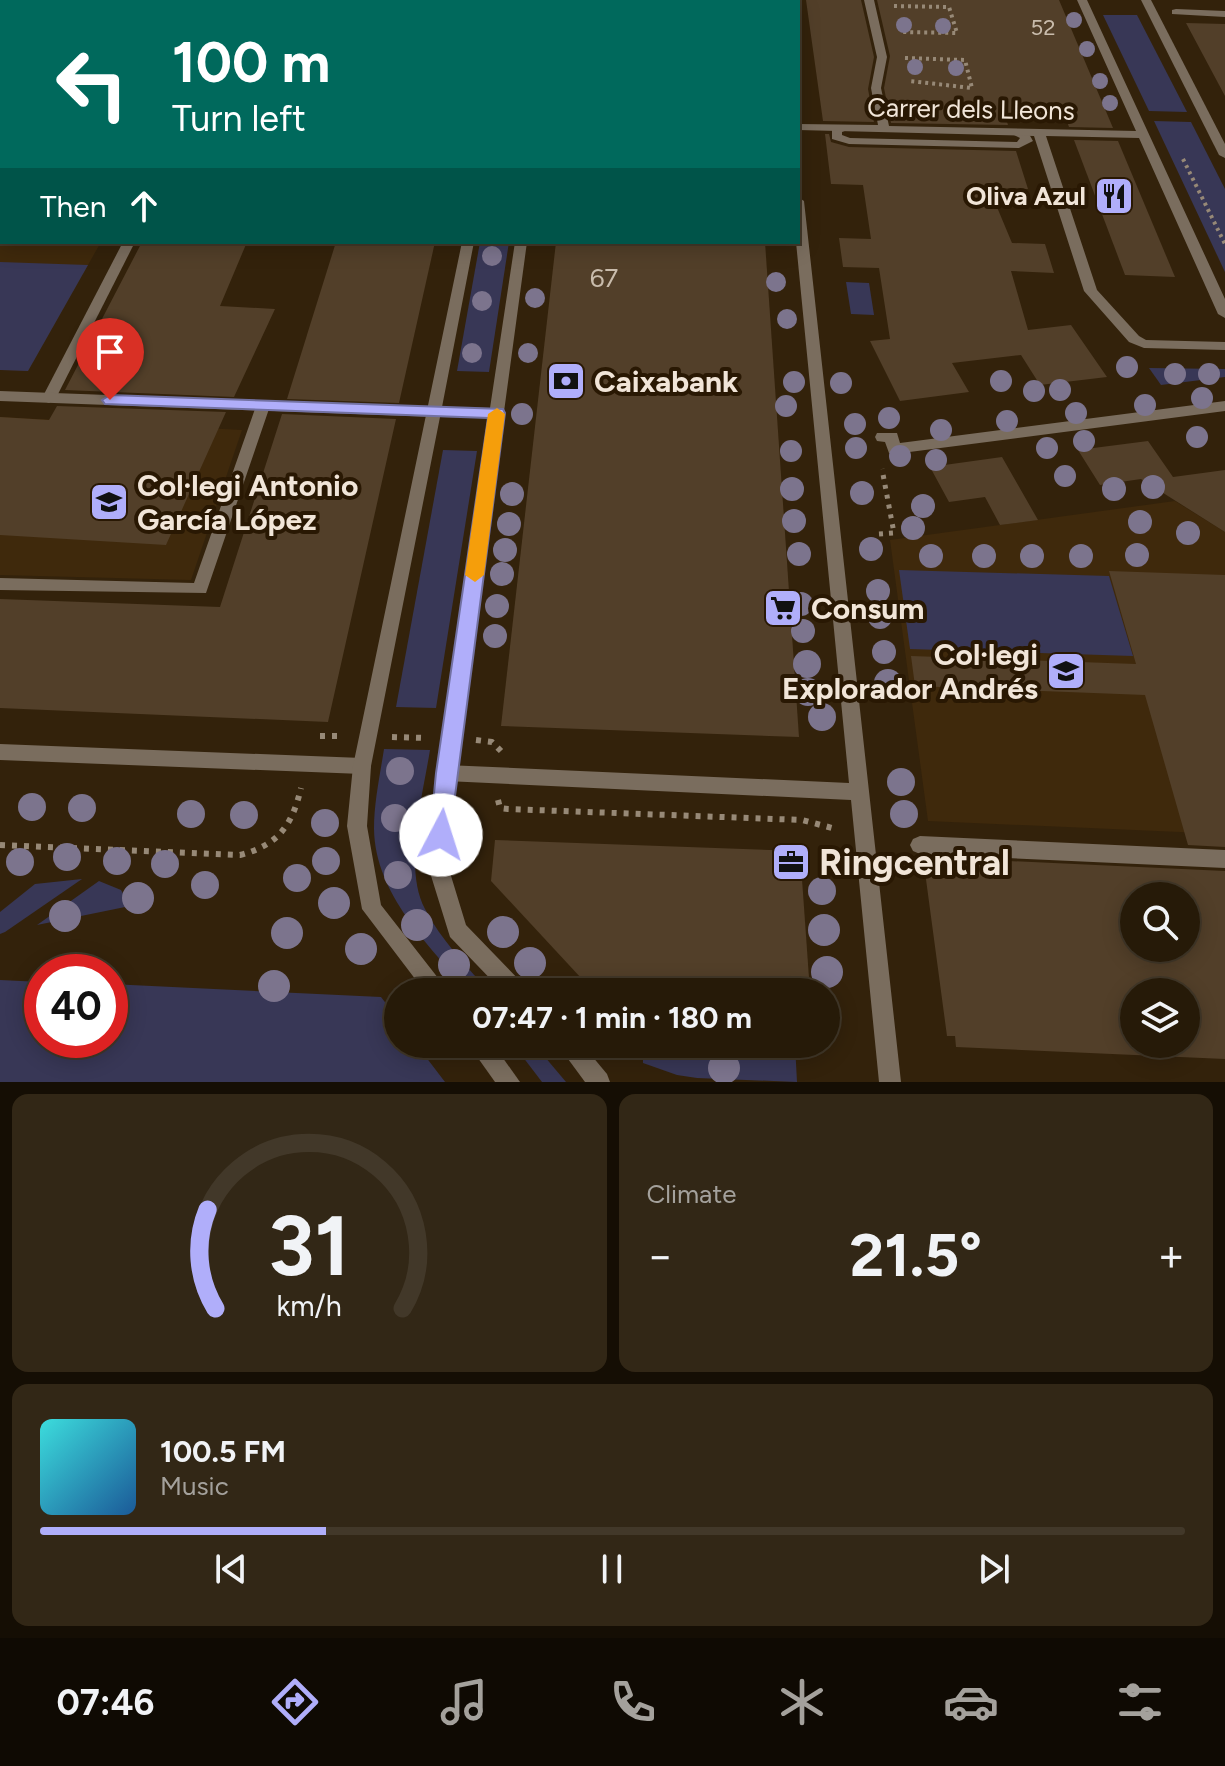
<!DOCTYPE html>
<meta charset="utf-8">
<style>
:root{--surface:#261a08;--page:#322716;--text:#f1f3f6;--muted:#a4a19c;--line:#423829;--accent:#b0aefa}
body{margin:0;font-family:Figtree,sans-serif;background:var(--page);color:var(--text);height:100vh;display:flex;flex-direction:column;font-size:30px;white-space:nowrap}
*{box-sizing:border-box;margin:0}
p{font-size:26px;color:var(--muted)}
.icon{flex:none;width:44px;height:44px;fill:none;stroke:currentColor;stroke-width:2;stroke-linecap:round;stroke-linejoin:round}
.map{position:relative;height:1082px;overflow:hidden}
.details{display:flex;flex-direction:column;gap:12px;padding:12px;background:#150e04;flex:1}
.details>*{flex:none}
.hud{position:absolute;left:0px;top:0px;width:800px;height:244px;box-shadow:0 4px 20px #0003,0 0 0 2px var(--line);background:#00695c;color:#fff;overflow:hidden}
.buttons{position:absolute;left:1120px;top:882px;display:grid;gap:16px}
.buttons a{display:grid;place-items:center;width:80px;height:80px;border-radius:50%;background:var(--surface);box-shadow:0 4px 20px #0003,0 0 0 2px var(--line);font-size:40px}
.speed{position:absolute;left:24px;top:954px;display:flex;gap:16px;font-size:40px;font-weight:700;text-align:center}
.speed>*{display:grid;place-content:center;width:104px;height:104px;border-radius:50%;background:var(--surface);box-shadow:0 4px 20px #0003,0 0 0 2px var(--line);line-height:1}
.speed .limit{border:12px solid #d22;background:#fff;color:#111}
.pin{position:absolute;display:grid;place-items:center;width:68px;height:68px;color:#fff;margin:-82px -34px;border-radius:50% 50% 50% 0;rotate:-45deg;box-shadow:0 0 8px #0007}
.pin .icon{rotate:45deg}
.me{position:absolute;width:88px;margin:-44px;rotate:5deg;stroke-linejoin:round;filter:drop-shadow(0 0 6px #0008)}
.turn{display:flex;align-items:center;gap:28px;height:168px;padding:0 40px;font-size:36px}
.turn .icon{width:104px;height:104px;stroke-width:2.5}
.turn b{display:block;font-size:56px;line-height:68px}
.then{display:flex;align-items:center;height:76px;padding:0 40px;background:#0003;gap:16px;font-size:30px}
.big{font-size:60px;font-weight:700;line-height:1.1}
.details .tile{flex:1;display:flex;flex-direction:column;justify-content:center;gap:12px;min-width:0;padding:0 28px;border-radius:16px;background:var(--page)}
.details .dial{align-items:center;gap:0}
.dial svg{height:208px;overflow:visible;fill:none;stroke:var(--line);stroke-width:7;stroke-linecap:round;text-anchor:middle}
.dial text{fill:var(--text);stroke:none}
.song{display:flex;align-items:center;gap:24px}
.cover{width:96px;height:96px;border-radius:12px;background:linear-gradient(135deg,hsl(180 70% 55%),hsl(210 70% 35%))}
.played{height:8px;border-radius:4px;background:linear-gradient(90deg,var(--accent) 25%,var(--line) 25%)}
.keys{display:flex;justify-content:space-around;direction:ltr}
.heat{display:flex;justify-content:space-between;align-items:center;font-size:44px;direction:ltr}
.details .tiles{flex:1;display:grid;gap:12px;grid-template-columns:1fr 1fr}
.tile:last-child{grid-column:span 2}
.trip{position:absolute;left:384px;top:978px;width:456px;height:80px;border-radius:40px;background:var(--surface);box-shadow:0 4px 20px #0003,0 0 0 2px var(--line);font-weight:700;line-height:80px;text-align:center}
.tabs{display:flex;height:128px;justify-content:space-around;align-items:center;background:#0f0a03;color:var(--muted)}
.tabs .icon{width:56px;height:56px}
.tabs .on{color:var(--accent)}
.tabs b{font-size:36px;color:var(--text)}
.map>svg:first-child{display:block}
.built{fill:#3f290c}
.green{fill:#383756}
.building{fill:#523f29;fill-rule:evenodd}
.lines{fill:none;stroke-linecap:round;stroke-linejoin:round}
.path-far2{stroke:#978977;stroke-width:4;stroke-dasharray:3 4;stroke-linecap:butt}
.path-far1{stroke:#978977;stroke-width:5;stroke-dasharray:4 6;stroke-linecap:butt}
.path{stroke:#978977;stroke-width:6;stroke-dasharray:5 7;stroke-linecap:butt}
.service{fill:#7a6d5e;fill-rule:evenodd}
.pedestrian{fill:#7a6d5e;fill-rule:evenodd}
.minor{fill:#7a6d5e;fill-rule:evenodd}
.tertiary{fill:#7a6d5e;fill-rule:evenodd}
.tree{fill:#7c748d}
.route{fill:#b0aefa;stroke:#7271a2;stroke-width:2}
.slow{fill:#f59e0b}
.labels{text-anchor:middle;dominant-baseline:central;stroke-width:8;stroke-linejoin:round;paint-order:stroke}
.far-number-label{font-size:22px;fill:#c9bcac}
.far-street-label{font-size:26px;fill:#f1e5d8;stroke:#291803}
.far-poi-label{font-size:26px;font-weight:bold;fill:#f1e5d8;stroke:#291803;text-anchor:end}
.number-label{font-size:26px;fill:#c9bcac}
.poi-label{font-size:30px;font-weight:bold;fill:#f1e5d8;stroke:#291803;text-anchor:start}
.near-poi-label{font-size:36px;font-weight:bold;fill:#f1e5d8;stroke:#291803;text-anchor:start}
</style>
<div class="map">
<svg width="1225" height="1082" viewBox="0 0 1225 1082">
<rect width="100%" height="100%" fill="#33220b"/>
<!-- built -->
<g class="built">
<path d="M0 214 2 242H101L28 371 0 370Z"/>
<path d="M0 417 242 430 191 580 0 575Z"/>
<path d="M1175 501 1225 532V834L928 821 890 540Z"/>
</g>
<!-- green -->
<g class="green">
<path d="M1103 15H1137L1187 112 1149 111Z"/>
<path d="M1154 121 1191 122 1225 189V272Z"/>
<path d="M480 242H509L489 372 457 371Z"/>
<path d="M0 262 88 265 28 371 0 370Z"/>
<path d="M846 282 869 283 874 315 851 314Z"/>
<path d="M1149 368 1225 369V377L1161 385Z"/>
<path d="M443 450 477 451 436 708 396 707Z"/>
<path d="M899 570 1109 576 1133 656 910 649Z"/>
<path d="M384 749 430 750C423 794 403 868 425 909 441 940 467 966 489 992H468C429 945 375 894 374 829 374 802 380 775 384 749Z"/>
<path d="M82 879 5 932 0 934V912L35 884Z"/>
<path d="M99 881 121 890 130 906 37 925Z"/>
<path d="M0 980 42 982V1040H110V984L381 997 398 1019V1044H416L445 1082H0Z"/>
<path d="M513 1044H534L566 1082H542Z"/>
<path d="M643 1044H679L680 1053 762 1056 763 1044H795L797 1082 697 1078 677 1075 643 1063Z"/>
</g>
<!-- building -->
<g class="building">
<path d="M806 0H861L874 57 868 89 874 122 823 121Z"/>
<path d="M877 0H1059L1113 128 1069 127 1065 116 1005 115 1008 125 891 123 884 88 890 56Z"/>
<path d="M1186 23 1225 24V96Z"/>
<path d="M825 134H829L831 142 849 147 1016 151 1028 189 989 188 1012 243 1045 244 1054 273 1011 271 1028 330 1071 325 1107 377 1040 385 1021 355 952 363 969 392 900 401 870 341 890 339 879 268 843 267 839 238 871 239 863 185 831 184Z"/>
<path d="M1074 140 1118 141 1175 277 1125 275Z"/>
<path d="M142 242H247L220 306 275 309 234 397 65 390Z"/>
<path d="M336 242H435L399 403 287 399Z"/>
<path d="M556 242H765L799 737 501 726Z"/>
<path d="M57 406 226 412 166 545 0 535V417L49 420Z"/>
<path d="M282 414 396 419 328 722 0 708V599L220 607Z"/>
<path d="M1148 441 1173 477 1225 470V532L1141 479 1100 485 1078 450Z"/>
<path d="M1002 457 1038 520 1000 525 985 497 949 502 930 467Z"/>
<path d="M1109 571 1225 575V847L1188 845 1145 695 915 686 911 656 1136 664Z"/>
<path d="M495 840 800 851 810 992H594L491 881Z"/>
<path d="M923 857 1225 871V1059L956 1047 955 1036H947ZM1134 896H1186V948H1134ZM1134 992H1186V1044H1134Z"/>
</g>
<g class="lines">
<!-- path-far2 -->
<g class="path-far2">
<path d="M894 6 949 7 957 33 900 32"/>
<path d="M905 58 965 60 972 88 910 81"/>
<path d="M1183 159 1225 244"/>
</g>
<!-- path-far1 -->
<path class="path-far1" d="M879 534 894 533 882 469"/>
<!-- path -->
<g class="path">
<path d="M320 736H342"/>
<path d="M392 737 426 738"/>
<path d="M476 740 492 742 501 751"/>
<path d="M498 800 500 808 508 809 802 820 836 829"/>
<path d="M0 845 240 855C278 845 292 826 301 788"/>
</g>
<!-- service -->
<path class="service" d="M847 125 853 128 842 132V135L850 138 1017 142 1020 138 1008 132 1014 129 1029 134 1033 141 1019 148 849 144 832 139V128Z"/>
<!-- pedestrian -->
<g class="pedestrian">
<path d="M1176 9 1225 11V17L1172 14V10Z"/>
<path d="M123 242H135L56 398 49 403 44 401 42 398Z"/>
<path d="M263 401 270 406 206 593 0 590V578L194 583 256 406Z"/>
<path d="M1225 401V411L894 454 889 453 885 442 877 441 875 437 877 433H897L900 443Z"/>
<path d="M920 836 1225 850V868L920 854 913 851 910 845 913 839Z"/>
</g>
<!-- minor -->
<g class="minor">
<path d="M161 0H171L160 2Z"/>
<rect x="773" y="0" width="10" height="2"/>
<path d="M864 0H874L887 57 881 88 889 126 1136 131 1077 0H1087L1225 299V318L1218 314 1139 138 1046 136 1097 290 1139 336 1146 340 1225 342V350L1144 348 1129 342 1084 291 1034 136 798 130V124L878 125 871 88 877 57Z"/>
<path d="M1141 0H1151L1225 144V158L1219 155Z"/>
<rect x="0" y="101" width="2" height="6"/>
<path d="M798 197 804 201 901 1082H879L851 800 446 781 439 779 437 773 439 767 446 765 849 783 796 242H798Z"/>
<path d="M0 391 436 407 443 412 436 417 0 401Z"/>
<path d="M0 744 362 758 369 760 371 766 369 772 362 774 0 760Z"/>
</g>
<!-- tertiary -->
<g class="tertiary">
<path d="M510 0H520L509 2Z"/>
<rect x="552" y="0" width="10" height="2"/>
<path d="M462 242H474L442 407 490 408 515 242H527L455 773 448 866 466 925 524 985 528 992H503L450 937 428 866 437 773 489 418 440 417 371 766 367 826 381 905 449 992H425L362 909 347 826 353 766Z"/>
<path d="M468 1044H493L520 1082H495Z"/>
<path d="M557 1044H582L607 1074 610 1082H585Z"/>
</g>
</g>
<!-- trees -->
<g class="tree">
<circle cx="1074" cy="20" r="8"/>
<circle cx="904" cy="25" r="8"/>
<circle cx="943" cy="26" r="8"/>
<circle cx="1087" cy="49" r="8"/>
<circle cx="915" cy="67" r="8"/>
<circle cx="956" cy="68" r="8"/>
<circle cx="1100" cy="81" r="8"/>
<circle cx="1110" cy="103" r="8"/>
<circle cx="492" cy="256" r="10"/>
<circle cx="776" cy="282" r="10"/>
<circle cx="535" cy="298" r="10"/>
<circle cx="482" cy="301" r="10"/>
<circle cx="787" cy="319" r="10"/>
<circle cx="472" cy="353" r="10"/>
<circle cx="528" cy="353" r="10"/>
<circle cx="1127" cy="367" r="11"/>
<circle cx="1175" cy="374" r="11"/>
<circle cx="1209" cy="374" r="11"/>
<circle cx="1001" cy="381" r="11"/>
<circle cx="794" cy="382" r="11"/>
<circle cx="841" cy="383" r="11"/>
<circle cx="1060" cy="390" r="11"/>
<circle cx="1034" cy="391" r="11"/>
<circle cx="1202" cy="398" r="11"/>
<circle cx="1145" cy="405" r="11"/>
<circle cx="786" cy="406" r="11"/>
<circle cx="1076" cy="413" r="11"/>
<circle cx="522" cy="414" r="11"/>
<circle cx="889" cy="418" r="11"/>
<circle cx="1007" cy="421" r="11"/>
<circle cx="855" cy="424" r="11"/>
<circle cx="941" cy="430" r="11"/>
<circle cx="1197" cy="437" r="11"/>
<circle cx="1084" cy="441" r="11"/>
<circle cx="856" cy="448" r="11"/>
<circle cx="1047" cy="448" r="11"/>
<circle cx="791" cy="451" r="11"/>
<circle cx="900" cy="456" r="11"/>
<circle cx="936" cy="460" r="11"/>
<circle cx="1065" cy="476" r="11"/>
<circle cx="1153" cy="487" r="12"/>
<circle cx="792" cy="489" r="12"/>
<circle cx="1114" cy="489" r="12"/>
<circle cx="862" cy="493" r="12"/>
<circle cx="512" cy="494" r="12"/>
<circle cx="923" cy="506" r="12"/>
<circle cx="794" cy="521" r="12"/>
<circle cx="1140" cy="522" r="12"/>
<circle cx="509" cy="524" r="12"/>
<circle cx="913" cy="528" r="12"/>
<circle cx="1188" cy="533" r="12"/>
<circle cx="871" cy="549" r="12"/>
<circle cx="505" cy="550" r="12"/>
<circle cx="799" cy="554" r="12"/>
<circle cx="1137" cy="555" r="12"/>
<circle cx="931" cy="556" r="12"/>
<circle cx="984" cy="556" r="12"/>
<circle cx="1032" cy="556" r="12"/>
<circle cx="1081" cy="556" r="12"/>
<circle cx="502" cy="574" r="12"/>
<circle cx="878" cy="591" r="12"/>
<circle cx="801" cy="604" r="12"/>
<circle cx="497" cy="606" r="12"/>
<circle cx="880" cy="617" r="12"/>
<circle cx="803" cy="631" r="12"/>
<circle cx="495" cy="636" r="12"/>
<circle cx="884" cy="652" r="12"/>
<circle cx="807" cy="664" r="14"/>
<circle cx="888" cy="683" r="14"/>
<circle cx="808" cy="692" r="14"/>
<circle cx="822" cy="717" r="14"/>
<circle cx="400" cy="771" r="14"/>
<circle cx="901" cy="782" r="14"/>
<circle cx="32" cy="807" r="14"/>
<circle cx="82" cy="808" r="14"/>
<circle cx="191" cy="814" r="14"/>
<circle cx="904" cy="814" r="14"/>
<circle cx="244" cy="815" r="14"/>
<circle cx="395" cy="818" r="14"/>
<circle cx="325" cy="823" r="14"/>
<circle cx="67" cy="857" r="14"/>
<circle cx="117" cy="861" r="14"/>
<circle cx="326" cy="861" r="14"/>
<circle cx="20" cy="862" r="14"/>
<circle cx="165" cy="864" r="14"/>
<circle cx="398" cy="875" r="14"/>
<circle cx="297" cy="878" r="14"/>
<circle cx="205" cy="885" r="14"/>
<circle cx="822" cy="891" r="14"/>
<circle cx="138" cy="898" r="16"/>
<circle cx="334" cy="903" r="16"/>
<circle cx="65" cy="916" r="16"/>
<circle cx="417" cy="925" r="16"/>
<circle cx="824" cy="930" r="16"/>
<circle cx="503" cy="932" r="16"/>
<circle cx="287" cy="933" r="16"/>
<circle cx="361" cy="949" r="16"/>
<circle cx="530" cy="963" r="16"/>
<circle cx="454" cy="965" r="16"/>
<circle cx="827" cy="972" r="16"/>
<circle cx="274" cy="986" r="16"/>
<circle cx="724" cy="1068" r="16"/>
</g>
<!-- route -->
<path class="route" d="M110 395 503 409 505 413 449 842 441 845 433 842 430 835 436 773 488 418 105 404 102 400Z"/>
<!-- slow -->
<path class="slow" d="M497 408 505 414 484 575 475 582 465 575 488 414Z"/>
<!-- icons -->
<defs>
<symbol id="restaurant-square" viewBox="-11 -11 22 22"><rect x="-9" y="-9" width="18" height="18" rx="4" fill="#b0aefa" stroke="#291803"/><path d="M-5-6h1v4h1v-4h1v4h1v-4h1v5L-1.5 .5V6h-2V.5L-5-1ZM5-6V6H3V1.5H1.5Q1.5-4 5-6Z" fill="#111"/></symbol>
<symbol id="bank-square" viewBox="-11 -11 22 22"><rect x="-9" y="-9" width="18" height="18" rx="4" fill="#b0aefa" stroke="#291803"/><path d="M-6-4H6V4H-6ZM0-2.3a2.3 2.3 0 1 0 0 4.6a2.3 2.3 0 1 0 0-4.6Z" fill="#111"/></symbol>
<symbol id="school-square" viewBox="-11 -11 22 22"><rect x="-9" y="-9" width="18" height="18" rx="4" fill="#b0aefa" stroke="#291803"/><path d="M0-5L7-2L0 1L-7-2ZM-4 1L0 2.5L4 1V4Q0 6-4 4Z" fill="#111"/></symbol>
<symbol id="supermarket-square" viewBox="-11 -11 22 22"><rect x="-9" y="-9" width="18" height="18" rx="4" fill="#b0aefa" stroke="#291803"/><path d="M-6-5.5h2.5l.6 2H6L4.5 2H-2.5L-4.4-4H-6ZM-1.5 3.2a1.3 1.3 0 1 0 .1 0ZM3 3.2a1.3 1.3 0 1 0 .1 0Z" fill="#111"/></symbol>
<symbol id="office-square" viewBox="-11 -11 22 22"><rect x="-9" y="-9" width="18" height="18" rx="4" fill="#b0aefa" stroke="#291803"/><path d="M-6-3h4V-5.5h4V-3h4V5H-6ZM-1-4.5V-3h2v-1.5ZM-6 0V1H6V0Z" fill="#111"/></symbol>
</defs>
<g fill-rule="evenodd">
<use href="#restaurant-square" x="1092" y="174" width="44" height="44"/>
<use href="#bank-square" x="544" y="359" width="44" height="44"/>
<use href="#school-square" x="87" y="480" width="44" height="44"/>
<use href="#supermarket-square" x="761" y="586" width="44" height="44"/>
<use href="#school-square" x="1044" y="649" width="44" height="44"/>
<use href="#office-square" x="769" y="840" width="44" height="44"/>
</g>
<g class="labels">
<!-- far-number labels -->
<g class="far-number-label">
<text x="1043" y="27">52</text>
</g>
<!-- far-street labels -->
<g class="far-street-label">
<text transform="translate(971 109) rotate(1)">Carrer dels Lleons</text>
</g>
<!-- far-poi labels -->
<g class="far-poi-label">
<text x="1086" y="196">Oliva Azul</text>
</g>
<!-- number labels -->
<g class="number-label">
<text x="604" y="278">67</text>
</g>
<!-- poi labels -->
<g class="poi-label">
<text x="594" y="381">Caixabank</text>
<text x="137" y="485">Col·legi Antonio<tspan x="137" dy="34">García López</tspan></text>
<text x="811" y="608">Consum</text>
<text x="1038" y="654" text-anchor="end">Col·legi<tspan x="1038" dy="34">Explorador Andrés</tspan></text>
</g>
<!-- near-poi labels -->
<g class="near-poi-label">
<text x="819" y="862">Ringcentral</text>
</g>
</g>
</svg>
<div class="buttons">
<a><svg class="icon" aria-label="search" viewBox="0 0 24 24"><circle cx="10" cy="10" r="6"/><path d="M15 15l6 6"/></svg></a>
<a><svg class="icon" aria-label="layers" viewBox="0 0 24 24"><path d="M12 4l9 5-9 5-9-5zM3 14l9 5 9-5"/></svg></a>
</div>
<div class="speed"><div class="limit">40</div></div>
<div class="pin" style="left:110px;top:400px;background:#d93025"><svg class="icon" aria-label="arrive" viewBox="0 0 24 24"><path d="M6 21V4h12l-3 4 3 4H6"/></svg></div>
<svg class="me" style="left:441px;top:835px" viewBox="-20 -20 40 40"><circle r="19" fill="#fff"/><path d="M0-13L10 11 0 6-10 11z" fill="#b0aefa"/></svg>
<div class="trip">07:47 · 1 min · 180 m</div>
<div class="hud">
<div class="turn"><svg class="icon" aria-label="left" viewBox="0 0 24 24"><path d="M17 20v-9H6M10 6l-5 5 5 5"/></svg><div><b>100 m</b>Turn left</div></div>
<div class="then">Then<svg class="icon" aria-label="ahead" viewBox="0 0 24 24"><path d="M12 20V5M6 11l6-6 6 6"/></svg></div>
</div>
</div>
<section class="details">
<div class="tiles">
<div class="tile dial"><svg viewBox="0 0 100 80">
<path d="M14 69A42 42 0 1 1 86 69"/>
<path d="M14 69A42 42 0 0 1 11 31" stroke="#b0aefa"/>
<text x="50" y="56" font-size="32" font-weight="700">31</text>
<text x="50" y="72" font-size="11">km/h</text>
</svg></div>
<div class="tile"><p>Climate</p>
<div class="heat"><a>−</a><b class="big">21.5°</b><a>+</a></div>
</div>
<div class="tile">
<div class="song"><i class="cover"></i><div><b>100.5 FM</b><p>Music</p></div></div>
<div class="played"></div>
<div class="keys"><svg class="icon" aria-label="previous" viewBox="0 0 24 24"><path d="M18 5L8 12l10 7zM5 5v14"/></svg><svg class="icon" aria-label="pause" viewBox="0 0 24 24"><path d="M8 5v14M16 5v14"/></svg><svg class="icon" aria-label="next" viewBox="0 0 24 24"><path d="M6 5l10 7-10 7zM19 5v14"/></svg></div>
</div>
</div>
</section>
<nav class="tabs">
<b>07:46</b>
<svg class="icon on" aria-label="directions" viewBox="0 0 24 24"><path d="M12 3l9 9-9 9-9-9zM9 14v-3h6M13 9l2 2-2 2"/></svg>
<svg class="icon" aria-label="music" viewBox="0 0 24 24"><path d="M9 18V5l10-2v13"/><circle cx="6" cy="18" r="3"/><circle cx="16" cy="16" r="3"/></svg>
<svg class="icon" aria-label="phone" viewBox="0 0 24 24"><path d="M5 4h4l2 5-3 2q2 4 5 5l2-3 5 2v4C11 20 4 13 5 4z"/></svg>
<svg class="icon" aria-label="climate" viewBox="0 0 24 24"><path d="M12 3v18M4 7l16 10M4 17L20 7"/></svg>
<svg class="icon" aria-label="car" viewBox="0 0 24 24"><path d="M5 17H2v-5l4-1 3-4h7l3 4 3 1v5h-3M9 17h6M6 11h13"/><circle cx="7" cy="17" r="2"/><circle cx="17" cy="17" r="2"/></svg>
<svg class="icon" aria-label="filters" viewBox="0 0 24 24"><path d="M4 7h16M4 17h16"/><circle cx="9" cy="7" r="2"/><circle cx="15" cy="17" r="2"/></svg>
</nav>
